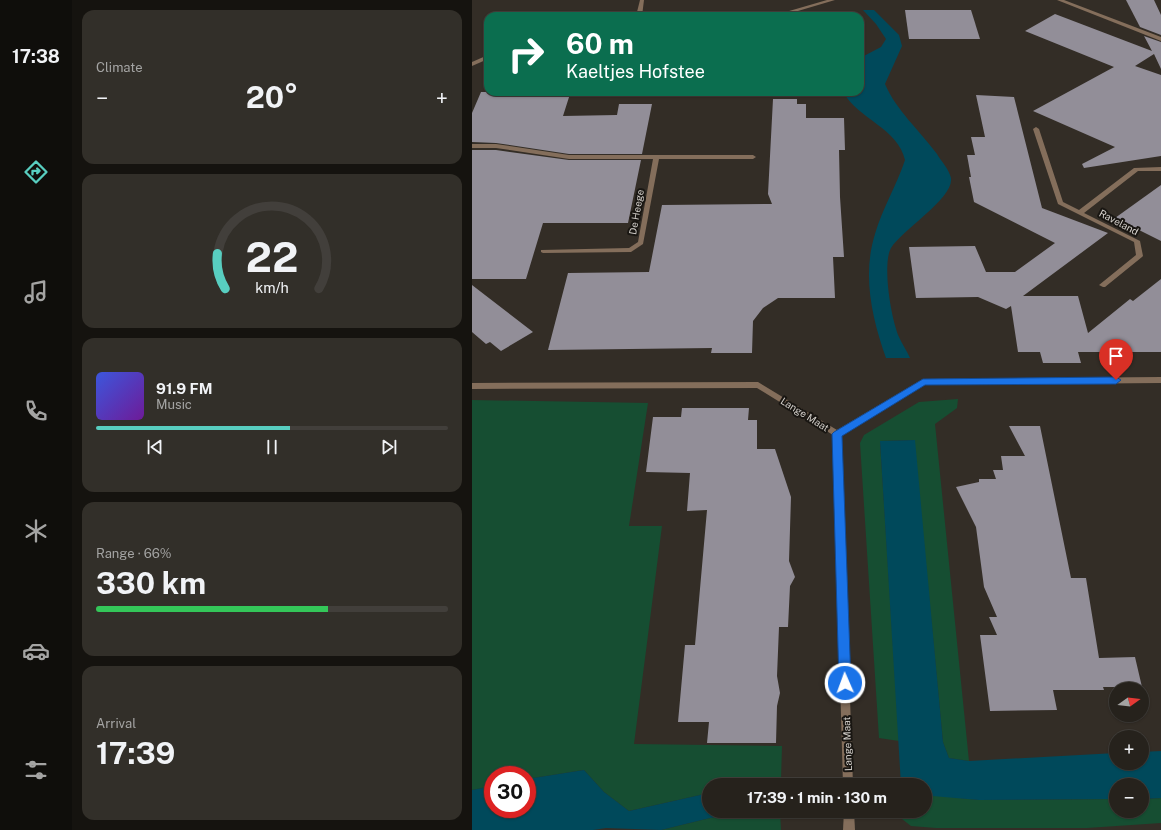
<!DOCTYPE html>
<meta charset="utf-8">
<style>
:root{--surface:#26221c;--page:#322f29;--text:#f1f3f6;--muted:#a4a4a3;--line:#423f3b;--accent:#58cec0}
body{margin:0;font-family:"Public Sans",sans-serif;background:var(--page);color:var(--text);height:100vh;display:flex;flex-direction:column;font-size:15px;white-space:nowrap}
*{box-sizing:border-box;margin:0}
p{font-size:13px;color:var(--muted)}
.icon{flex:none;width:22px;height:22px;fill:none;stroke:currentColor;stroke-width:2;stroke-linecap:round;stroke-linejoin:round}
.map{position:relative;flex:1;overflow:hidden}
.panel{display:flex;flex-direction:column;gap:10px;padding:10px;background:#15130f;width:400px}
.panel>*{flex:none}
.hud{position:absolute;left:12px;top:12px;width:380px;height:84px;border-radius:12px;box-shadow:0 1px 3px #0004,0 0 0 1px var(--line);background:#0b6e4f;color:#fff;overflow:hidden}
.needle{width:26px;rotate:75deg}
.tools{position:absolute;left:637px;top:682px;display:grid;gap:8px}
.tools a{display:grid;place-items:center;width:40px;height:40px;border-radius:50%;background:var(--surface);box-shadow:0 1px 3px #0004,0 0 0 1px var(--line);font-size:20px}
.speed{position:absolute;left:12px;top:766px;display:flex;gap:8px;font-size:20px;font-weight:700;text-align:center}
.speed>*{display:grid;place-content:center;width:52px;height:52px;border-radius:50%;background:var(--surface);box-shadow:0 1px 3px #0004,0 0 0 1px var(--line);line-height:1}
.speed .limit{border:6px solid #d22;background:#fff;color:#111}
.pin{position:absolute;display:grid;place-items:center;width:34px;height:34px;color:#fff;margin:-41px -17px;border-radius:50% 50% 50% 0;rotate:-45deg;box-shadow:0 0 4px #0007}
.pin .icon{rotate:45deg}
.me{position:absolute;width:44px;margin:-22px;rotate:358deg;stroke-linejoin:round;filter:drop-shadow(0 0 3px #0008)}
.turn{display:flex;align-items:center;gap:14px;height:84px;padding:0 16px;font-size:18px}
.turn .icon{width:52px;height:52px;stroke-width:2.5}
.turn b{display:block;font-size:28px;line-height:34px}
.big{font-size:30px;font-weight:700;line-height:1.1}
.panel .tile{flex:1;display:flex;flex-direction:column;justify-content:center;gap:6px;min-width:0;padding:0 14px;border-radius:12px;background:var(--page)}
.panel .dial{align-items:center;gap:0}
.dial svg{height:104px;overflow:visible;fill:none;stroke:var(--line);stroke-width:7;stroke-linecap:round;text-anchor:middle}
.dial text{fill:var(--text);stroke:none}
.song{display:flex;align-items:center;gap:12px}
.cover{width:48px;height:48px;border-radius:6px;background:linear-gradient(135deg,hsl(230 70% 55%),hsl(280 70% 35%))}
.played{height:4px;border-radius:2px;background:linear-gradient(90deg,var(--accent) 55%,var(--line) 55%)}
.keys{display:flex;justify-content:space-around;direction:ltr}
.heat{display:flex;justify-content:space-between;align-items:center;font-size:22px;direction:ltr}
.charge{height:6px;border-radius:3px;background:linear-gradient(90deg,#34c759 66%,var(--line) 0)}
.trip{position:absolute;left:230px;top:778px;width:230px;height:40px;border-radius:20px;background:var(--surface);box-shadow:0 1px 3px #0004,0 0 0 1px var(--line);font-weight:700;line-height:40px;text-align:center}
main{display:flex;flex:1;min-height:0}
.tab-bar{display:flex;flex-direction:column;width:72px;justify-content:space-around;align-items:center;background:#0f0e0b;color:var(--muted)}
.tab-bar .icon{width:28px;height:28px}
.tab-bar .selected{color:var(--accent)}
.tab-bar b{font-size:18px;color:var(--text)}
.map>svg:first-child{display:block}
.green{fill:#164e32}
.water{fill:#00495b}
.building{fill:#928e98}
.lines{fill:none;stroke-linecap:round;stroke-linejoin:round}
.minor{fill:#846e5b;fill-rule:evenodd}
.route{fill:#1a73e8;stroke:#114b97}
.labels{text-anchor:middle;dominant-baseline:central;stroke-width:4;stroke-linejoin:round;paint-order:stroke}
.street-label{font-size:10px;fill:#d5d1cc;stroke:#191612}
</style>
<main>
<nav class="tab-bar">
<b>17:38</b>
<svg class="icon selected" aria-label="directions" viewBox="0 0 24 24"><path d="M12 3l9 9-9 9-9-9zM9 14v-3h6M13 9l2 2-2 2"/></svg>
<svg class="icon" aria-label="music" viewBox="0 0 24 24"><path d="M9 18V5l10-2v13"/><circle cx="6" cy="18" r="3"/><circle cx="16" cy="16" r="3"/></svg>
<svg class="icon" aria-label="phone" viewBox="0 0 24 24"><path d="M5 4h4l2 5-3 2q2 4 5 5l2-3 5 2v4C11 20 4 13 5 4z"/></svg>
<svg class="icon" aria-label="climate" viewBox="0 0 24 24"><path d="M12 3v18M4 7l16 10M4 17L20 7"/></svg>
<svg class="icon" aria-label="car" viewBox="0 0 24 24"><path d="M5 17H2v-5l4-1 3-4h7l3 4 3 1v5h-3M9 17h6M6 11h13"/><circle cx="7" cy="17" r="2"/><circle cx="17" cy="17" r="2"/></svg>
<svg class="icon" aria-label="filters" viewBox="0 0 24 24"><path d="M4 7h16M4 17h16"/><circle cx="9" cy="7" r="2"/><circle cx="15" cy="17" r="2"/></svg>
</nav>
<section class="panel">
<div class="tile"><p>Climate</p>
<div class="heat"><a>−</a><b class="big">20°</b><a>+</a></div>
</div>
<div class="tile dial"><svg viewBox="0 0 100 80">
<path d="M14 69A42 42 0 1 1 86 69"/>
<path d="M14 69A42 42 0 0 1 8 42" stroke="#58cec0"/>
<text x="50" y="56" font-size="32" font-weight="700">22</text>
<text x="50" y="72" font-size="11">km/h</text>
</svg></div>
<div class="tile">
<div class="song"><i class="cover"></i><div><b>91.9 FM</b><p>Music</p></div></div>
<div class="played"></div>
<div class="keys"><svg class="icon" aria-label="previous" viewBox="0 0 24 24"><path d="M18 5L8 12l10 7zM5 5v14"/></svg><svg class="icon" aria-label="pause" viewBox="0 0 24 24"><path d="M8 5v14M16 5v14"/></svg><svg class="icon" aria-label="next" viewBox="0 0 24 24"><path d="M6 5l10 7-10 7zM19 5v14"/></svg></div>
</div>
<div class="tile"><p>Range · 66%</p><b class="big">330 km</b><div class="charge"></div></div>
<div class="tile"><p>Arrival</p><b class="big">17:39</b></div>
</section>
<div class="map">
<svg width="689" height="830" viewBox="0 0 689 830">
<rect width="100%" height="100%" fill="#332d26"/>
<!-- green -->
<g class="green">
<path d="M486 399 485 408 463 424 497 761 477 758 471 742 442 440 408 441 427 741 407 738 388 443 392 435 447 402Z"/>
<path d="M0 400 176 403 157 526H190L162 744 310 746 309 780 288 785H237V793L157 811 132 792 112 770 55 779V775H21V786L0 790Z"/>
<path d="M453 794 507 800 644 799V811H670V799L689 798V823L615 828H464L439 826 430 819 429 811H453Z"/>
<path d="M284 811H308L309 830H189L238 818Z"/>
</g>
<!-- water -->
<g class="water">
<path d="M391 10H402L427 35 430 46 413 84C424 110 448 131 465 154 469 161 477 169 479 178 482 198 430 230 419 248 410 264 419 319 427 337 430 344 435 351 438 358H414C400 319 390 275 403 234 410 209 425 185 433 160 426 128 386 119 371 92H388V58L409 47 414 39 404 24Z"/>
<path d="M443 440 471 742 477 758 497 761 644 753V763H670V752L689 751V798L670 799V785H644V799L507 800 460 796 453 794V785H429L408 441Z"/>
<path d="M112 770 132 792 157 811 237 793V811H284L238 818 189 830 134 828 121 830H0V790L21 786V809H55V779Z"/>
</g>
<!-- building -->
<g class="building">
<path d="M654 0H682L689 15V35L668 27Z"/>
<path d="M433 10H499L508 39H437Z"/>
<path d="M583 14 680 51 672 36 689 42V69L682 54 663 66 689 75V156L612 168 610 164 643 147 561 111 642 67 553 31Z"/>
<path d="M9 92H42L41 94H98L91 116 145 115 147 104H180L170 154H97L24 143 0 142V113Z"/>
<path d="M504 95 542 97 570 208 636 233 551 296H606L616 333 658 299 661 301 689 279V352H606L609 363H571L568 352H546L539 306 534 309 506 297 444 298 437 247 503 246 514 272H543L583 243 502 202 497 177H499L495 155H503L499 137H513Z"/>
<path d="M301 99H325V104H334V118H372L373 150H367L368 197 372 257H361L363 298H306L291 308 281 321 280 353H239L240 348 76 350 96 273 177 272 190 205 300 204 296 194Z"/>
<path d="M0 150H24L97 160H169L156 223H71L54 279H0Z"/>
<path d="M689 185V241L643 218Z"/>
<path d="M0 285 61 332 29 351 18 342 14 344 0 332Z"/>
<path d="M210 408H277L276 420H285V449H303L319 497 317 561 323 577 318 586 316 627H307L305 676 308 693 305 706 304 743H235L237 722H206L213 645H223L235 510 215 511 218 473 174 472 181 417H209Z"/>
<path d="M537 426H568L599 578H614L627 658 663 657 670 687H631L632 690H581L585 710 518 711 508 635H525L517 617H525L512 587 504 527 484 487 507 482V479H524L521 470H531L529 456H553Z"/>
</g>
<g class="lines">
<!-- minor -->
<g class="minor">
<path d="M168 0H172L170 16H164Z"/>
<path d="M355 0H363L309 16H300Z"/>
<path d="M585 0H592L689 37V41Z"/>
<path d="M16 55V59L0 66V62Z"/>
<path d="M564 127 567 129 591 202 607 210 662 168 689 167V171H666L612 213 668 241 671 256 670 257 633 287H631L627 285 664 255 662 242 586 204 561 129Z"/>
<path d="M0 144H24L97 155H281L284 157 281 159H187L171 244 159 252 71 253 69 252V250L157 248 166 242 181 159H97L24 148H0Z"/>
<path d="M689 377V383L452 385 369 435 381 785H371L361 435 285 388 0 389V383L286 382 365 430 451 379Z"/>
<path d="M372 811H382L383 830H371Z"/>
</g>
</g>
<!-- route -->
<path class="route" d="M644 377 649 380 644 384 453 385 370 436 379 683 377 687 373 688 369 687 367 683 360 434 362 432 451 379Z"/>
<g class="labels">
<!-- street labels -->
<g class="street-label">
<text transform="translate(164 212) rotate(-80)">De Heege</text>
<text transform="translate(647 222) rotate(28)">Raveland</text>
<text transform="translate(333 414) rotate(32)">Lange Maat</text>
<text transform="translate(375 744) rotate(-92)">Lange Maat</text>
</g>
</g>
</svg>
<div class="tools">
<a><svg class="needle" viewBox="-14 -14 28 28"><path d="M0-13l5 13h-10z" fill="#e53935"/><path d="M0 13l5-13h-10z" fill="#a4a4a3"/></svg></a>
<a>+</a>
<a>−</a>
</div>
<div class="speed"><div class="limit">30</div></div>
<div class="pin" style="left:644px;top:380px;background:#d93025"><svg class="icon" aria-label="arrive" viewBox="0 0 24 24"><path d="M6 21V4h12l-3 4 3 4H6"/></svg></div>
<svg class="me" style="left:373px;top:683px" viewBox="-20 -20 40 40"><circle r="17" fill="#1a73e8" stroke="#fff" stroke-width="3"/><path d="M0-11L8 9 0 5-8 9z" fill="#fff"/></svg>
<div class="trip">17:39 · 1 min · 130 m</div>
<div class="hud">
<div class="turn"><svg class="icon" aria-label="right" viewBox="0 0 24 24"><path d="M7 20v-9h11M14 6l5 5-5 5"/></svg><div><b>60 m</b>Kaeltjes Hofstee</div></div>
</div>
</div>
</main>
